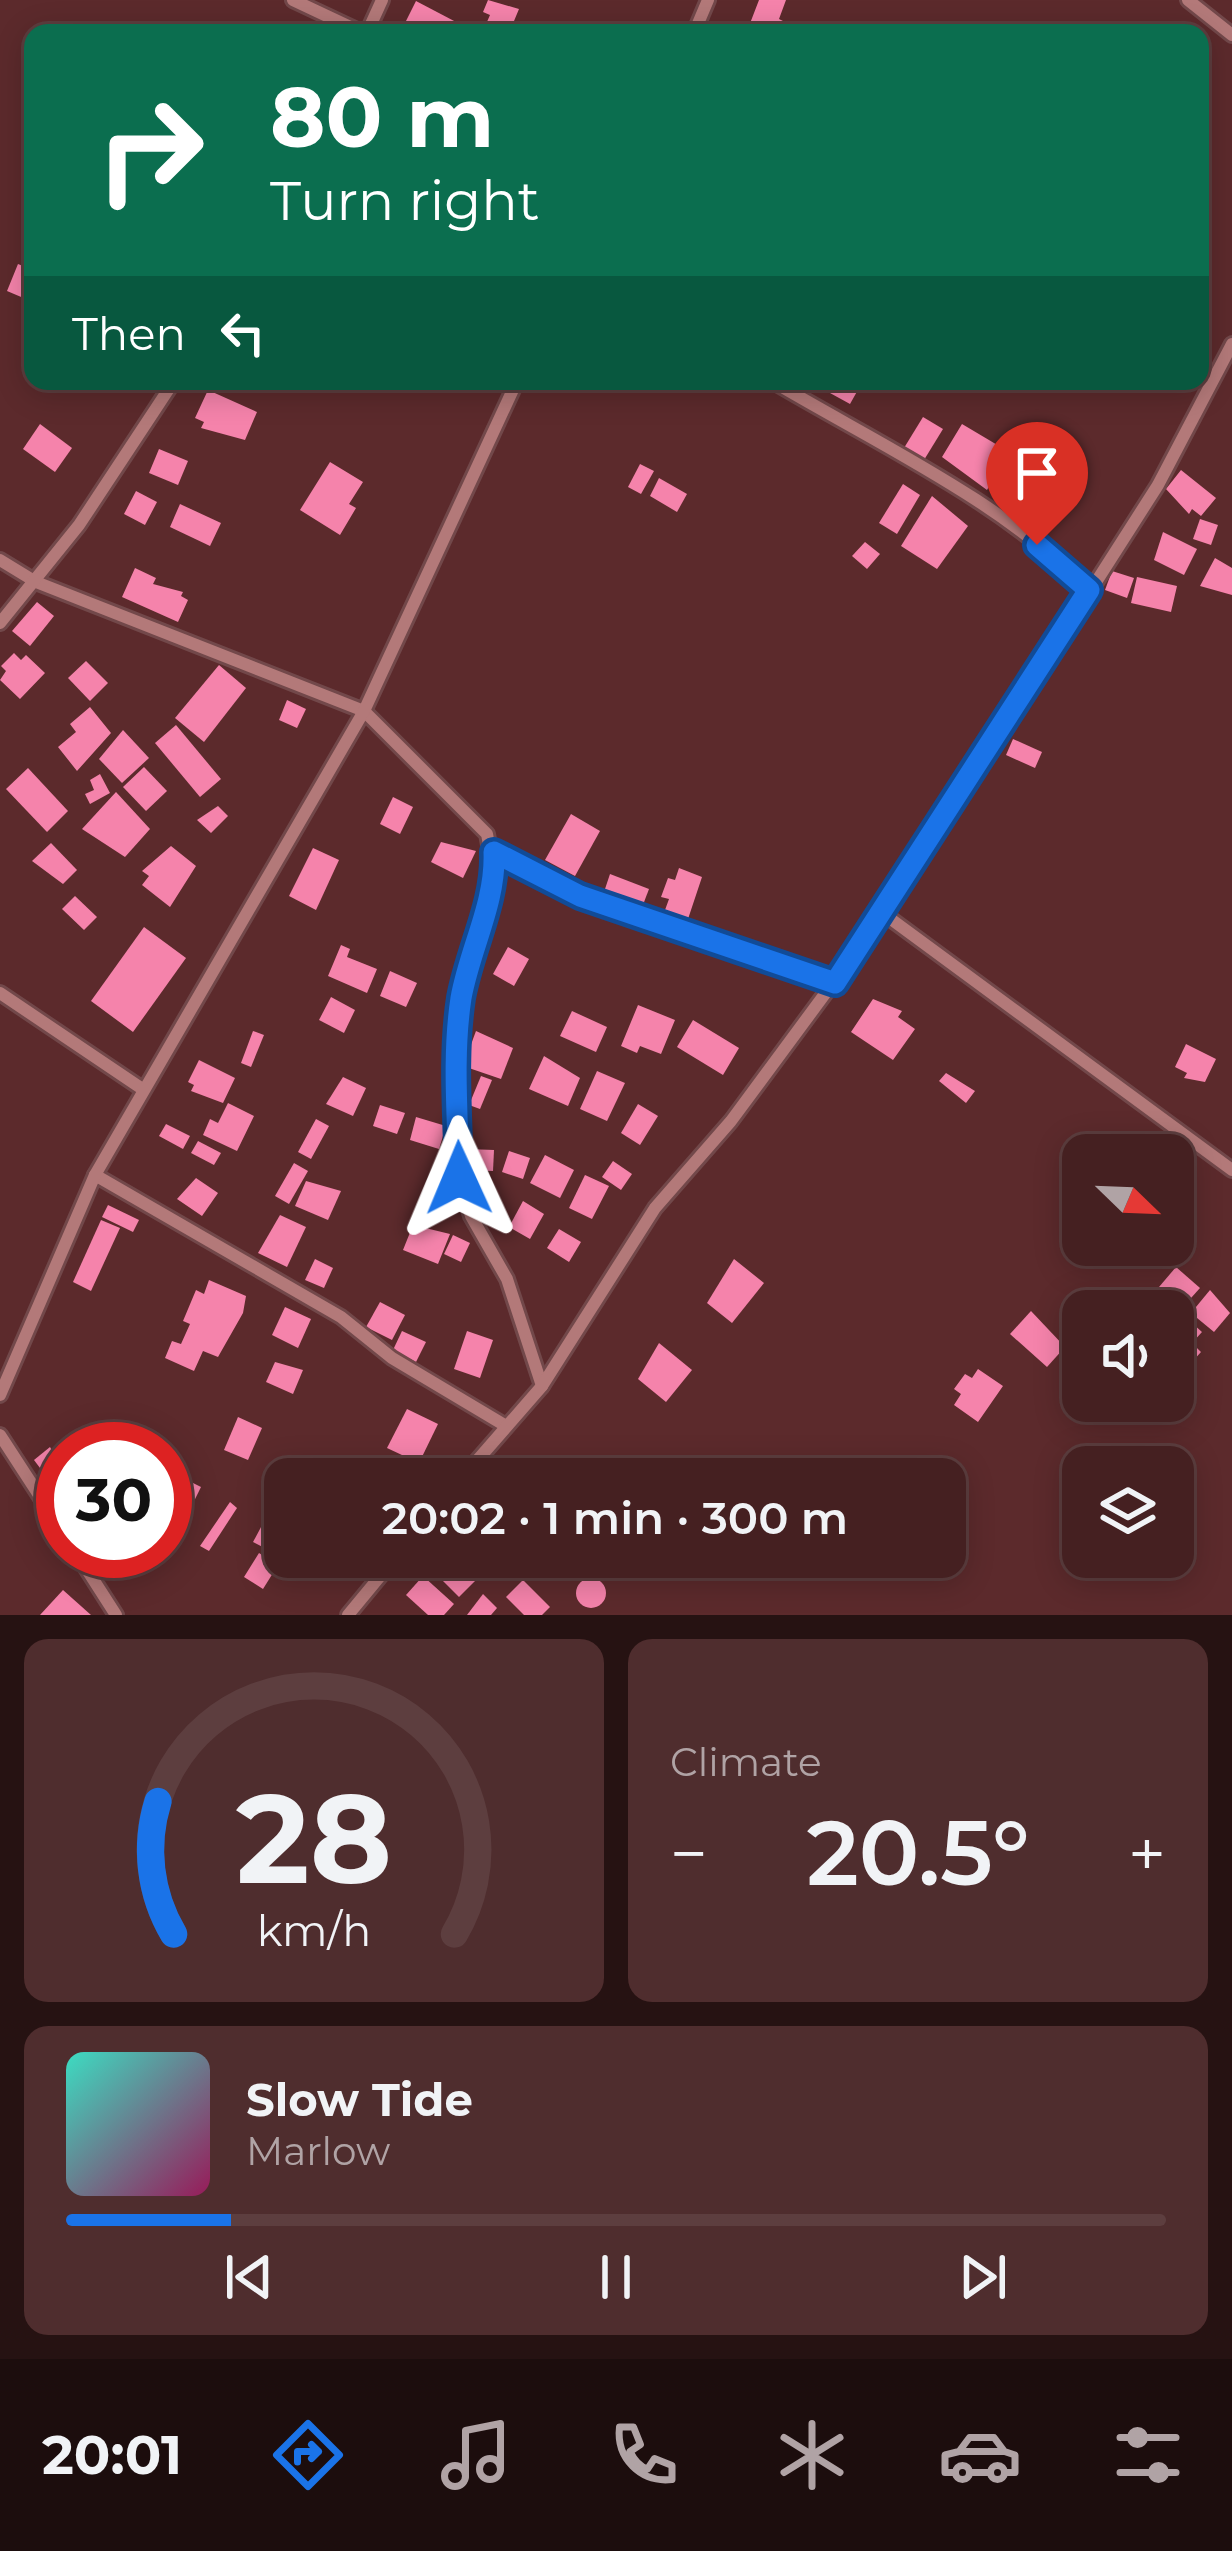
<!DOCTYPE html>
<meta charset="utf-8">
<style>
:root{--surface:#452021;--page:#4f2d2e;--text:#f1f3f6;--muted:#b0a3a5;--line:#5d3e3f;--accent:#1a73e8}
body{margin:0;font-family:Montserrat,sans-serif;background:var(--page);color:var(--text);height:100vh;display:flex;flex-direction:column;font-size:45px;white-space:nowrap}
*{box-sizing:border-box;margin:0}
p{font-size:39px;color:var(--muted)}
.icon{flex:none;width:66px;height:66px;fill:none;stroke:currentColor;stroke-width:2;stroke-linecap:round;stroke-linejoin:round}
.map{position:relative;height:1615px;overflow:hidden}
.panel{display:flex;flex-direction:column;gap:24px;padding:24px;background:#261212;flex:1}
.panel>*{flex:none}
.banner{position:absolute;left:24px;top:24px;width:1185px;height:366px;border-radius:24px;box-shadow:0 6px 30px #0003,0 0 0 3px var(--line);background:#0b6e4f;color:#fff;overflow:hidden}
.needle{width:78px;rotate:113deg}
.controls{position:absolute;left:1062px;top:1134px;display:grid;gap:24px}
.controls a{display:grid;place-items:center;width:132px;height:132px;border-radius:24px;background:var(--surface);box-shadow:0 6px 30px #0003,0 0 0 3px var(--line);font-size:60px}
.speed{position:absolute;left:36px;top:1422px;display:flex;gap:24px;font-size:60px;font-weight:700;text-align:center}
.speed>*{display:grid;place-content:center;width:156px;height:156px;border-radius:50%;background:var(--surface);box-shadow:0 6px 30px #0003,0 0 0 3px var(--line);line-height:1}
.speed .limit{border:18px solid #d22;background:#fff;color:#111}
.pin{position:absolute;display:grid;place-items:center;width:102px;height:102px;color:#fff;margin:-123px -51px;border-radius:50% 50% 50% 0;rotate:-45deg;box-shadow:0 0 12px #0007}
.pin .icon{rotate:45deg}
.me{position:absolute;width:132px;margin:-66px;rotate:359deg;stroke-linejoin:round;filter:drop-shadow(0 0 9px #0008)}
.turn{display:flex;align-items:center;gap:42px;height:252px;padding:0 48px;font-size:54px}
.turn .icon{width:156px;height:156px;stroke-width:2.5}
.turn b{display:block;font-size:84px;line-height:102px}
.then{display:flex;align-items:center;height:114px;padding:0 48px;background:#0003;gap:24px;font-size:45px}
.big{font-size:90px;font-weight:600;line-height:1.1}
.panel .card{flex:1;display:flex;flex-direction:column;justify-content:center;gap:18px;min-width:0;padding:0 42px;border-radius:24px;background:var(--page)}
.panel .dial{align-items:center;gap:0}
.dial svg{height:312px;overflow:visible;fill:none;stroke:var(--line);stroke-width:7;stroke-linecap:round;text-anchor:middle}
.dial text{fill:var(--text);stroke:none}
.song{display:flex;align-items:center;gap:36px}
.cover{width:144px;height:144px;border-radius:18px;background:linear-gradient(135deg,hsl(170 70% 55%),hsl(330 70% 35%))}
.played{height:12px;border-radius:6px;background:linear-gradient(90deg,var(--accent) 15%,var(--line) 15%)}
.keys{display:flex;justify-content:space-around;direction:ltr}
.heat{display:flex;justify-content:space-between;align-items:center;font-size:66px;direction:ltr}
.panel .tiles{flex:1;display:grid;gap:24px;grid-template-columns:1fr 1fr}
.card:last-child{grid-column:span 2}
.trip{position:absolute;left:264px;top:1458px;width:702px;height:120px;border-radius:24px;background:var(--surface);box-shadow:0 6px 30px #0003,0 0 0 3px var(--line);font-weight:600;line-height:120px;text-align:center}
.menu{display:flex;height:192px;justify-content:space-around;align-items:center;background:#1c0d0d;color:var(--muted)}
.menu .icon{width:84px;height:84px}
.menu .current{color:var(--accent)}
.menu b{font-size:54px;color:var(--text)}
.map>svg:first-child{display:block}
.building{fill:#f583ab}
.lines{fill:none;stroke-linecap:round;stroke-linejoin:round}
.minor-casing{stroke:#72484a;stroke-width:18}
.minor{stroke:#b37979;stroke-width:12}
.route-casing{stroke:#114b97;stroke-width:30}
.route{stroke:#1a73e8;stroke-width:21}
</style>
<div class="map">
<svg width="1232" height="1615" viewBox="0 0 1232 1615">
<rect width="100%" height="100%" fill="#5c2a2c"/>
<!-- building -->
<g class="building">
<path d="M488 0 519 9 509 33 483 31 490 15 483 12Z"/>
<path d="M759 0H786L779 19 789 24 785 33 749 26Z"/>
<path d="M416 1 456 22 451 33H400Z"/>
<path d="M18 264 33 270V302L7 291Z"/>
<path d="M837 381H863L850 404 830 393Z"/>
<path d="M208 390 257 412 245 440 201 428 204 422 195 418Z"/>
<path d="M923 417 943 429 924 460 904 448Z"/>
<path d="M40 424 72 448 55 472 23 449Z"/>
<path d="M962 424 1021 459 1006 483 995 476 987 490 942 457Z"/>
<path d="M159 449 188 461 178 485 149 473Z"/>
<path d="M330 462 363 482 349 504 356 508 340 535 300 510Z"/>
<path d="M640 464 654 471 641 494 628 487Z"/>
<path d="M1181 470 1216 498 1201 516 1192 509 1189 514 1166 489Z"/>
<path d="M659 478 687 494 677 512 650 496Z"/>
<path d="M903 484 920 495 897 534 879 523Z"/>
<path d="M136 491 157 502 145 525 124 514Z"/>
<path d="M932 496 968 526 937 569 901 546Z"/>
<path d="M180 504 221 523 210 546 170 527Z"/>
<path d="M1200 519 1218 525 1211 545 1193 539Z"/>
<path d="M1163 532 1197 549 1184 575 1154 560Z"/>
<path d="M865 542 880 554 867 569 852 556Z"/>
<path d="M1215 558 1232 568V595L1200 586Z"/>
<path d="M135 568 156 578 153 584 183 592 181 596 188 600 178 622 122 597Z"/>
<path d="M1112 571 1134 578 1127 598 1105 590Z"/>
<path d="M1137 577 1177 586 1171 612 1131 603Z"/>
<path d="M37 602 54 616 30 646 12 631Z"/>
<path d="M14 653 21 660 26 655 45 673 20 699 0 680 6 671 1 666Z"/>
<path d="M86 661 108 683 90 701 68 678Z"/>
<path d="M219 665 246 688 204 742 175 718Z"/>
<path d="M287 700 306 709 297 728 279 720Z"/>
<path d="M90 707 111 733 77 771 58 747 76 732 70 724Z"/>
<path d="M176 725 221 779 200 797 155 743Z"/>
<path d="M123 730 149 758 122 783 99 759Z"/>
<path d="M1013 739 1042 752 1035 768 1006 755Z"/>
<path d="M144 767 167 791 146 811 123 787Z"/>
<path d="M28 768 68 811 47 832 6 789Z"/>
<path d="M100 774 110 793 90 804 85 794 94 790 90 780Z"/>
<path d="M116 792 150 829 125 857 82 829Z"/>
<path d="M393 797 413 807 400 834 380 824Z"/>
<path d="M218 806 228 816 211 833 197 820Z"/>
<path d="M571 814 600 831 575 876 545 860Z"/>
<path d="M441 842 476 851 463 878 431 862Z"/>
<path d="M51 843 77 870 63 884 32 861Z"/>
<path d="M171 846 196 866 170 907 142 885 149 876 142 871Z"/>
<path d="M313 848 339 860 316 910 289 896Z"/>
<path d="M679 868 702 877 688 919 665 910 669 899 661 897 668 878 675 880Z"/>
<path d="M610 874 649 889 641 910 603 895Z"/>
<path d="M75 896 97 917 84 930 62 909Z"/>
<path d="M144 927 186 958 133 1032 91 1001Z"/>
<path d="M341 945 350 949 347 957 377 969 367 993 328 976Z"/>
<path d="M508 947 529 959 514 986 493 974Z"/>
<path d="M390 971 417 983 406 1007 380 996Z"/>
<path d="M331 997 355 1010 344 1033 319 1020Z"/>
<path d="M873 999 902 1011 898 1017 915 1029 893 1060 851 1032Z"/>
<path d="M638 1005 675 1020 661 1054 640 1046 637 1053 621 1046Z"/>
<path d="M572 1011 607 1027 596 1052 560 1036Z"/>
<path d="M693 1020 739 1048 723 1075 677 1047Z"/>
<path d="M253 1031 264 1035 251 1067 241 1063Z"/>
<path d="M476 1031 513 1048 501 1079 463 1066Z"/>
<path d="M1186 1044 1216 1059 1205 1082 1184 1078 1187 1073 1175 1067Z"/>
<path d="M544 1056 580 1078 568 1106 529 1089Z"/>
<path d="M199 1060 235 1078 223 1103 191 1091 194 1085 188 1082Z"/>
<path d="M597 1071 625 1083 607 1121 580 1109Z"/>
<path d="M946 1073 975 1091 966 1103 939 1081Z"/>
<path d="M481 1076 492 1080 480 1109 469 1105Z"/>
<path d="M343 1077 366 1088 353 1116 326 1104Z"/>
<path d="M228 1103 254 1116 237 1151 203 1135 210 1119 218 1123Z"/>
<path d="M638 1104 658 1116 640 1145 621 1133Z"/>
<path d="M380 1105 405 1113 397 1134 373 1126Z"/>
<path d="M416 1117 446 1126 439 1149 410 1140Z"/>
<path d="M316 1119 329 1126 311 1159 298 1152Z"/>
<path d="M166 1124 190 1136 183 1149 159 1136Z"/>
<path d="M198 1141 221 1153 214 1165 191 1153Z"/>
<path d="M467 1149 494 1150 493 1171 466 1170Z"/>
<path d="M509 1151 530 1158 523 1179 502 1172Z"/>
<path d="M545 1155 574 1170 560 1198 530 1183Z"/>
<path d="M613 1161 632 1174 621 1190 602 1177Z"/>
<path d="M294 1163 308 1171 289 1204 275 1196Z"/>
<path d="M585 1175 609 1186 592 1219 569 1208Z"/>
<path d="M196 1178 218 1193 202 1216 177 1199Z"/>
<path d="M306 1181 341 1191 328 1220 295 1206Z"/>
<path d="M1083 1195V1241L1060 1218Z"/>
<path d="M523 1201 544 1214 530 1239 509 1227Z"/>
<path d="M108 1205 139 1220 133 1232 102 1217Z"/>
<path d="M280 1215 306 1227 287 1267 258 1253Z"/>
<path d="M101 1220 120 1228 91 1291 73 1282Z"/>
<path d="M413 1225 450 1234 438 1264 403 1250Z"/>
<path d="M559 1229 581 1242 569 1262 547 1248Z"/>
<path d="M453 1235 470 1243 461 1262 444 1254Z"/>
<path d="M315 1259 333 1268 324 1288 305 1280Z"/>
<path d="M734 1259 764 1283 732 1323 707 1303Z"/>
<path d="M1176 1267 1200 1288 1182 1308 1159 1287Z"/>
<path d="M209 1280 246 1296 243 1313 218 1357 203 1351 194 1371 165 1358 172 1341 181 1344 190 1324 183 1321 196 1290 204 1294Z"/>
<path d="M1210 1290 1230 1313 1214 1332 1191 1313Z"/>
<path d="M380 1302 405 1315 392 1340 366 1327Z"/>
<path d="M285 1307 311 1319 298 1348 272 1335Z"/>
<path d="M1031 1311 1065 1347 1047 1367 1010 1334Z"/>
<path d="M1192 1323 1202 1332 1192 1343 1201 1352 1192 1362 1173 1346Z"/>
<path d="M402 1331 426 1342 416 1362 393 1350Z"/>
<path d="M467 1331 493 1340 480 1378 454 1369Z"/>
<path d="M659 1343 692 1370 666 1402 638 1379Z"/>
<path d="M275 1362 303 1370 293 1394 266 1382Z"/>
<path d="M978 1369 1003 1386 978 1422 954 1405 961 1394 954 1389 965 1374 972 1378Z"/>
<path d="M407 1409 438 1424 419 1463 387 1448Z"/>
<path d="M238 1417 262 1428 248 1460 224 1450Z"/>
<path d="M126 1423 149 1437 142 1449 111 1447Z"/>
<path d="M50 1447 63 1469 49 1480 34 1460Z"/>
<path d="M165 1469 201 1487 169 1552 165 1550Z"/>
<path d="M275 1501 285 1506V1546L280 1556 253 1542Z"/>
<path d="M230 1502 237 1508 209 1551 200 1546Z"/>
<path d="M259 1553 278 1565 263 1589 244 1577Z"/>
<path d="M316 1557H349L354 1561 338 1578Z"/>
<path d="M437 1557H450L475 1581 459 1597 428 1566Z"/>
<path d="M423 1576 454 1604 444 1615H428L406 1595Z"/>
<circle cx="591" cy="1593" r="15"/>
<path d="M523 1580 550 1607 542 1615H524L506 1597Z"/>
<path d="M63 1590 91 1615H40Z"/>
<path d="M483 1594 497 1608 491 1615H467Z"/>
</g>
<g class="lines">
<defs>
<g id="minor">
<path d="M293 0 363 33"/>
<path d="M1188 0 1232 35"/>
<path d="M367 33 382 0"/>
<path d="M694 33 708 0"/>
<path d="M772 381C878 444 1002 501 1089 590"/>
<path d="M0 560 36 582 364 711 487 834 495 878 475 940 455 1054 459 1177 471 1216 507 1279 542 1386"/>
<path d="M0 623 79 525 174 381"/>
<path d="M494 852 580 896 698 932 835 983"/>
<path d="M884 914 1232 1170"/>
<path d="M0 993 141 1088"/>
<path d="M95 1175 341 1317 392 1358 506 1426"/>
<path d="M0 1395 95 1175 364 711 517 381"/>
<path d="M0 1435 63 1532"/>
<path d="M461 1479 542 1386 655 1208 731 1121 884 914 1158 485 1232 344"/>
<path d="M75 1551 116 1615"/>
<path d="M348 1615 396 1557"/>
</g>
</defs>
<!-- minor casing -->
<use href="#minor" class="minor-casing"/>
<!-- minor -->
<use href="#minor" class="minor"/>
</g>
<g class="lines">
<defs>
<path id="route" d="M459 1178C458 1118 452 1058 461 998 470 948 496 903 494 852L580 896 835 983 1089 590 1037 545"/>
</defs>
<!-- route casing -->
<use href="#route" class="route-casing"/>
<!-- route -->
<use href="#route" class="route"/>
</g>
</svg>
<div class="controls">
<a><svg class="needle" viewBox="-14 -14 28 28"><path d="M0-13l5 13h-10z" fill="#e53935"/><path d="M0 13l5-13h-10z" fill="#b0a3a5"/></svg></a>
<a><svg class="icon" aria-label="sound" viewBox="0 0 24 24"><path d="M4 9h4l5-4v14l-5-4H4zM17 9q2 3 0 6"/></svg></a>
<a><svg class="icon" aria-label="layers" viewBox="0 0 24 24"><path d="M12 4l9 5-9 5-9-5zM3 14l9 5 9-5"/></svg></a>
</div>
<div class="speed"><div class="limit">30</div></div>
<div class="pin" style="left:1037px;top:545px;background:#d93025"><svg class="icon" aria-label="arrive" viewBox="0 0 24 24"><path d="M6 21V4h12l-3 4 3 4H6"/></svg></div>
<svg class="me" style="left:459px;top:1178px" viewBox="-20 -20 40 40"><path d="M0-17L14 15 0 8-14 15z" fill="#1a73e8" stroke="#fff" stroke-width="4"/></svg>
<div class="trip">20:02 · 1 min · 300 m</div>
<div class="banner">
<div class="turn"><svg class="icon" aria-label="right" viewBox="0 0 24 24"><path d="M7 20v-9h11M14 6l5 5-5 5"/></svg><div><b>80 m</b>Turn right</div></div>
<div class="then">Then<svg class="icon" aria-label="left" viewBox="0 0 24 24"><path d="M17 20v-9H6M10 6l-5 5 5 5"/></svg></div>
</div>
</div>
<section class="panel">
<div class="tiles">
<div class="card dial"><svg viewBox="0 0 100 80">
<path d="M14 69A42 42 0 1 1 86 69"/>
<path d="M14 69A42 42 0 0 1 10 35" stroke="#1a73e8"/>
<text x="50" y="56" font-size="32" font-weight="700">28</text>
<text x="50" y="72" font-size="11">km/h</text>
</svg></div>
<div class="card"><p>Climate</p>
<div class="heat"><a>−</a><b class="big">20.5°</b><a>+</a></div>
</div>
<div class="card">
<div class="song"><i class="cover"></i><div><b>Slow Tide</b><p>Marlow</p></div></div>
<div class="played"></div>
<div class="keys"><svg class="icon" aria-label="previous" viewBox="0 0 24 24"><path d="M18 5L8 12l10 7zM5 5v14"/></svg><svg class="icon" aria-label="pause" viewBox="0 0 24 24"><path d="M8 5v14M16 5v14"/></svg><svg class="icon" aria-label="next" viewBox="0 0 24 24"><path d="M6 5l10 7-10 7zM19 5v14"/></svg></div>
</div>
</div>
</section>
<nav class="menu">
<b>20:01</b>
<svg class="icon current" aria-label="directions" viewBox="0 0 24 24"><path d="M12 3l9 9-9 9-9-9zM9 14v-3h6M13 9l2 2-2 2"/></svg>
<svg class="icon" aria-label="music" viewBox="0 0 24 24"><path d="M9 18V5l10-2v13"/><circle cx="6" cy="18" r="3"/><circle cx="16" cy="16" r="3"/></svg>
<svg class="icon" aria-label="phone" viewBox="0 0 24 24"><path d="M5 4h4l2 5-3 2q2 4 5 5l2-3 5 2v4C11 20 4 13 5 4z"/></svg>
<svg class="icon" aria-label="climate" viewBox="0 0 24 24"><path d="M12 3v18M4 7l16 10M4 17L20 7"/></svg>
<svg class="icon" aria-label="car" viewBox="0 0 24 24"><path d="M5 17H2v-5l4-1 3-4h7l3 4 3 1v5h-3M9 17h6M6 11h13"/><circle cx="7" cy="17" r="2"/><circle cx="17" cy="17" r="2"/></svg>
<svg class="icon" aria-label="filters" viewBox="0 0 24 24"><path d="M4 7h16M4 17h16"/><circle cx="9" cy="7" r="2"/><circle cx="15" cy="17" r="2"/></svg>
</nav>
